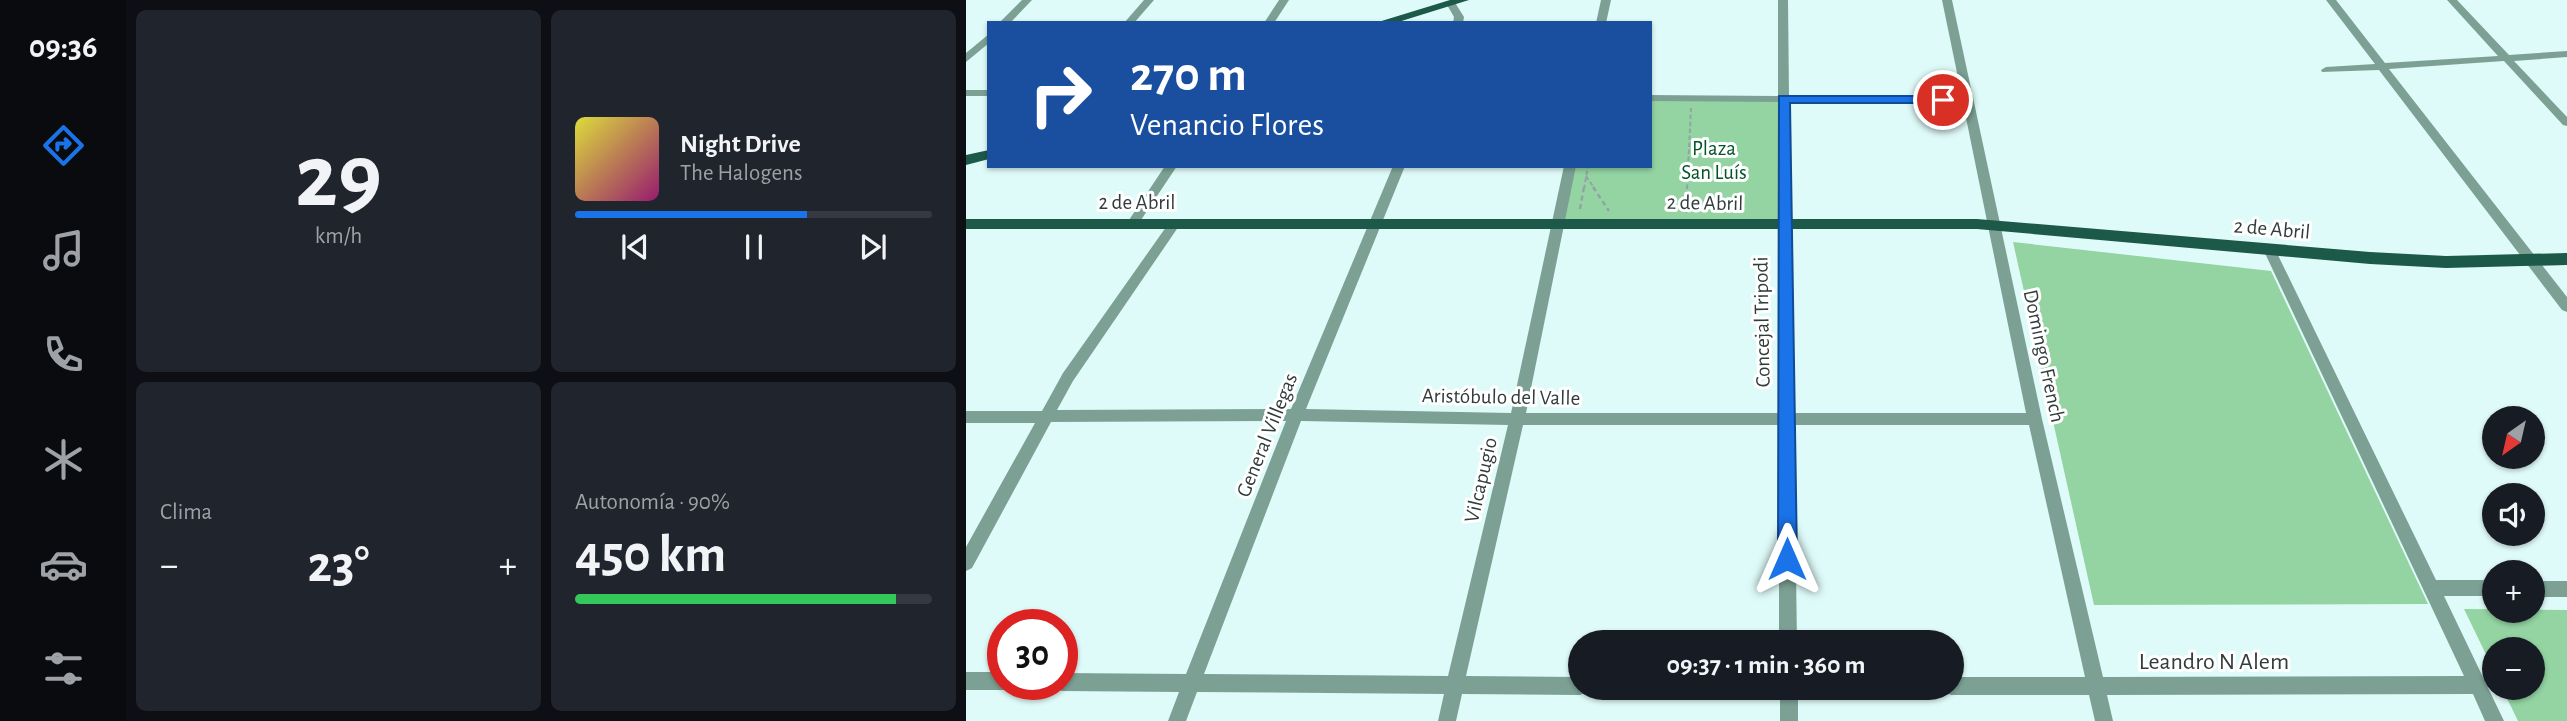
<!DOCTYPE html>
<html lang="es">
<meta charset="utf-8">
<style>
:root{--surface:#171b24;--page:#20242c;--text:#f1f3f6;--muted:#9ea1a6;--line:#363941;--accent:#1a73e8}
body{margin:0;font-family:"Alegreya Sans",sans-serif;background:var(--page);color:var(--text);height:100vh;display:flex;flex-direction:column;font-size:26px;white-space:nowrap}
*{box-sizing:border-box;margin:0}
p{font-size:23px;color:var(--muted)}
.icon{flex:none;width:38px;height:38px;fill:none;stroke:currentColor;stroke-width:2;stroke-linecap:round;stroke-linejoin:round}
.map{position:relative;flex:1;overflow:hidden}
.panel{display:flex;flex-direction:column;gap:10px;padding:10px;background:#0d0f14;width:840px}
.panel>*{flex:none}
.top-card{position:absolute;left:21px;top:21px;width:665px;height:147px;border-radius:0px;box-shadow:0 2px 5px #0004;background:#1a4fa0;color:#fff;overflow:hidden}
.needle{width:46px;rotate:214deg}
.tools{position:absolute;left:1516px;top:406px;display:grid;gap:14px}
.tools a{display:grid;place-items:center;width:63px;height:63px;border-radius:50%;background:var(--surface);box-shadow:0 2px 5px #0004;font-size:35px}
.speed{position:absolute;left:21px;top:609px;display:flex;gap:14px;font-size:35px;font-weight:700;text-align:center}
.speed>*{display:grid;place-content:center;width:91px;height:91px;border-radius:50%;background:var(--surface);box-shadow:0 2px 5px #0004;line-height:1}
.speed .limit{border:10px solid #d22;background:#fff;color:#111}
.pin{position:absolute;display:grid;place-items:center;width:60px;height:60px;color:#fff;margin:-30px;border:4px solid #fff;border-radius:50%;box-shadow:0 2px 7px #0007}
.me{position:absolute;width:77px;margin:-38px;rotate:0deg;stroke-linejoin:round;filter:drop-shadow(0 0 5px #0008)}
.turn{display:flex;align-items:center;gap:24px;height:147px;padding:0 28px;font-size:32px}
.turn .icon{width:91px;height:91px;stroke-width:2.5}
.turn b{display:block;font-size:49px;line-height:60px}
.big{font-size:52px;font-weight:700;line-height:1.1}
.panel .widget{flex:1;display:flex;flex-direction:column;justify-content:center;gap:10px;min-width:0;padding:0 24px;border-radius:10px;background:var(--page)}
.panel .dial{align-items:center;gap:0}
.dial b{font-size:91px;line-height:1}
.song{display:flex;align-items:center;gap:21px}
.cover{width:84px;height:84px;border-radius:10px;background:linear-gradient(135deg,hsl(60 70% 55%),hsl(320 70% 35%))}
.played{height:7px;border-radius:4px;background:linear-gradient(90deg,var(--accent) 65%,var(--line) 65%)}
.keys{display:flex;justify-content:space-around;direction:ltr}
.heat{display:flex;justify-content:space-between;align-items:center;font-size:38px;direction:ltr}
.charge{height:10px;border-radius:5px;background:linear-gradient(90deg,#34c759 90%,var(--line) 0)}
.panel .tiles{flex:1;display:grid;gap:10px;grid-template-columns:repeat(2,1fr)}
.trip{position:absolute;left:602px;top:630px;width:396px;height:70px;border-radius:35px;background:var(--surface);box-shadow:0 2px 5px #0004;font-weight:700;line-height:70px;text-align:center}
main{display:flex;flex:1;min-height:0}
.tabs{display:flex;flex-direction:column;width:126px;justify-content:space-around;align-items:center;background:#090b0e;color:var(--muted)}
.tabs .icon{width:49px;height:49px}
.tabs .on{color:var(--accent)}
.tabs b{font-size:32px;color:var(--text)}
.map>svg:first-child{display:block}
.green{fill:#93d4a2}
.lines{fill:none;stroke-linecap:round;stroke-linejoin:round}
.path-far1{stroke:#91a5a3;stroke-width:2;stroke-dasharray:4.5 2.5;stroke-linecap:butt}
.path{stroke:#91a5a3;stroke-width:2.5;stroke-dasharray:5 3.5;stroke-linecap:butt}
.minor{fill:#7ca194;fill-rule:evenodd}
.primary{fill:#1d5948;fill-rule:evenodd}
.route{fill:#1a73e8;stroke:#114b97;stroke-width:2}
.labels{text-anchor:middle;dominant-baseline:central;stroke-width:6;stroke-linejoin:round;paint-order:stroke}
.park-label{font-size:21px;fill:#035426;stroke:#fff}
.street-label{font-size:21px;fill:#313c3b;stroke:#fff}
.near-street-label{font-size:24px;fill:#313c3b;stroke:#fff}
</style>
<main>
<nav class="tabs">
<b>09:36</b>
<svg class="icon on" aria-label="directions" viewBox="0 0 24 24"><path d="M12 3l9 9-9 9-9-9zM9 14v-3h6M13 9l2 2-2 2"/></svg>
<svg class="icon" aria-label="music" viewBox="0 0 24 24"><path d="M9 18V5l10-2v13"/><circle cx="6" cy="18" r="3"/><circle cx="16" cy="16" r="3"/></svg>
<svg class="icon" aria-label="phone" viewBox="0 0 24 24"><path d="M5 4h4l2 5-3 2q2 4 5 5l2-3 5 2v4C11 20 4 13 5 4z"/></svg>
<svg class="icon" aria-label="climate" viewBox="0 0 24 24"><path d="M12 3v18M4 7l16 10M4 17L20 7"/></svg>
<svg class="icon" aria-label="car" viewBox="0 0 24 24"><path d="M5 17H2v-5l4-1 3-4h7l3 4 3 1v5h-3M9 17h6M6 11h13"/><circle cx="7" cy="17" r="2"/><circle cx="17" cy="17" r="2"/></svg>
<svg class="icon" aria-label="filters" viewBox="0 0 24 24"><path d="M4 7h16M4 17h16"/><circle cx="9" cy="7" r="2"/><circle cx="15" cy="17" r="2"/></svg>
</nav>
<section class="panel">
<div class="tiles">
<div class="widget dial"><b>29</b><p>km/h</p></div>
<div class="widget">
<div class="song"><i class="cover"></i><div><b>Night Drive</b><p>The Halogens</p></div></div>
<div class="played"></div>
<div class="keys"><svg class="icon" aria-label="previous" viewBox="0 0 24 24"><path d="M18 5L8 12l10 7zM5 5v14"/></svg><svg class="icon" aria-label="pause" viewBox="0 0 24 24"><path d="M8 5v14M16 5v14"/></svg><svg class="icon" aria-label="next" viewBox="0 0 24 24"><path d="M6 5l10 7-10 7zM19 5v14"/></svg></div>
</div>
<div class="widget"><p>Clima</p>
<div class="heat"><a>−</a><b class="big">23°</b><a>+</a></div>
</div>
<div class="widget"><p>Autonomía · 90%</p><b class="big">450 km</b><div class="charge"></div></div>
</div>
</section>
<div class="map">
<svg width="1601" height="721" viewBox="0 0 1601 721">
<rect width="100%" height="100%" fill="#dffbf9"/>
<!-- green -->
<g class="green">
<path d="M684 98 817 99V225L592 223 604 166H684Z"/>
<path d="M1047 242 1305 271 1462 604 1128 605Z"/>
<path d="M1498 609 1601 610V721H1552L1536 688H1566V649H1528V671Z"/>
</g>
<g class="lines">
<!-- path-far1 -->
<g class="path-far1">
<path d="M620 176 629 189"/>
<path d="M618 189 622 166"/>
<path d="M721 189 725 108"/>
</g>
<!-- path -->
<g class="path">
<path d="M627 187 643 211"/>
<path d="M614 209 618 187"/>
<path d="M720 213 721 187"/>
</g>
<!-- minor -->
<g class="minor">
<path d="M56 0H66L44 23H33Z"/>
<path d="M178 0H188L168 23H158Z"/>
<path d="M313 0H323L308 23H298Z"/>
<path d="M635 0H645L640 23H630Z"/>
<path d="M812 0H822L823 96 996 97 976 0H986L1076 419 1137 677 1498 676 1297 249 1303 245 1309 249 1470 580H1528V596H1478L1538 721H1519L1507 694 1141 695 1147 721H1129L1123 695H985L979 692 977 688H985V677H1119L1063 425H828L831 642H813V425H557L500 676 614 677V688H622L620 692 614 695 496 694 490 721H472L478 694 231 692 220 721H202L213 692 96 691 90 688 88 684H96V673L220 674 320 421 85 422 6 568 0 571V547L69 423H0V411H76L97 373 205 220 209 219 215 223 107 381 91 410 325 409 427 166H439L340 409 545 413 598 166H610L560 413H813L812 102 684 101V95L812 96ZM823 102 997 103 1060 413H828ZM335 421 542 425 482 676 238 674Z"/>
<path d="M1360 0H1370L1419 63 1532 56 1481 0H1491L1543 55 1601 51V57L1548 61 1601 117V126L1597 125 1538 61 1423 69 1601 297V312L1596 310 1413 70 1356 72 1355 70 1360 67 1409 64Z"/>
<path d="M482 1H488L498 17 497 23H487L488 17 480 3Z"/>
<path d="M23 34V43L0 62V53Z"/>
<rect x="0" y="90" width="23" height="6"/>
<path d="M199 166H211L171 226H163L161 223Z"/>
<rect x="1566" y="581" width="35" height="16"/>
<path d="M0 672H37V684H45L37 690H0Z"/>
<rect x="814" y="688" width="18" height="33"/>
</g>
<!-- primary -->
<g class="primary">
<path d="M484 0H503L429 23H409Z"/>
<path d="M23 150V159L0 165V155Z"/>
<path d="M0 219H1011L1404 252 1480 256 1601 253V265L1480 268 1404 264 1011 229H0Z"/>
</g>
</g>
<!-- route -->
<path class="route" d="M813 96H977L983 100 977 103H824L831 559 828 565 821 567 815 565 812 559Z"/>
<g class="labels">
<!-- park labels -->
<g class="park-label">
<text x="748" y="148">Plaza<tspan x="748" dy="24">San Luís</tspan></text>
</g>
<!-- street labels -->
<g class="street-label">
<text x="171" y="202">2 de Abril</text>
<text transform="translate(739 203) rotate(1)">2 de Abril</text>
<text transform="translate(1306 229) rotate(5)">2 de Abril</text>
<text transform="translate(796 322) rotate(-91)">Concejal Tripodi</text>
<text transform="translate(1078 356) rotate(78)">Domingo French</text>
<text transform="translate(535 397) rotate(1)">Aristóbulo del Valle</text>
<text transform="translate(301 435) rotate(-68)">General Villegas</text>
<text transform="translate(515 480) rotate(-77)">Vilcapugio</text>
</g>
<!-- near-street labels -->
<g class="near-street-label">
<text x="1248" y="662">Leandro N Alem</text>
</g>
</g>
</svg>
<div class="tools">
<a><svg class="needle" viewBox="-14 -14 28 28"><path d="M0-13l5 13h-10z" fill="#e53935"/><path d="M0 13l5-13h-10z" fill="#9ea1a6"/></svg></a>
<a><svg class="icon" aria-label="sound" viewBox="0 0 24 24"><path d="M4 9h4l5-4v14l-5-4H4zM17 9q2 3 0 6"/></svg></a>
<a>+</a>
<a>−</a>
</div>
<div class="speed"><div class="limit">30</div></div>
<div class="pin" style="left:977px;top:100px;background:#d93025"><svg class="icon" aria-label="arrive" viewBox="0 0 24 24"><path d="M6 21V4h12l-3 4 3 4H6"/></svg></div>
<svg class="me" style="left:821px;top:559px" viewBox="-20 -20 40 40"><path d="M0-17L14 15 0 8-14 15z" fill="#1a73e8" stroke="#fff" stroke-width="4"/></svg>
<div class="trip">09:37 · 1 min · 360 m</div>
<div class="top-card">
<div class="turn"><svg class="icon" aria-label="right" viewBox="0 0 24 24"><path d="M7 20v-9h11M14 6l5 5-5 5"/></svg><div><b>270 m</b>Venancio Flores</div></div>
</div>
</div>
</main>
